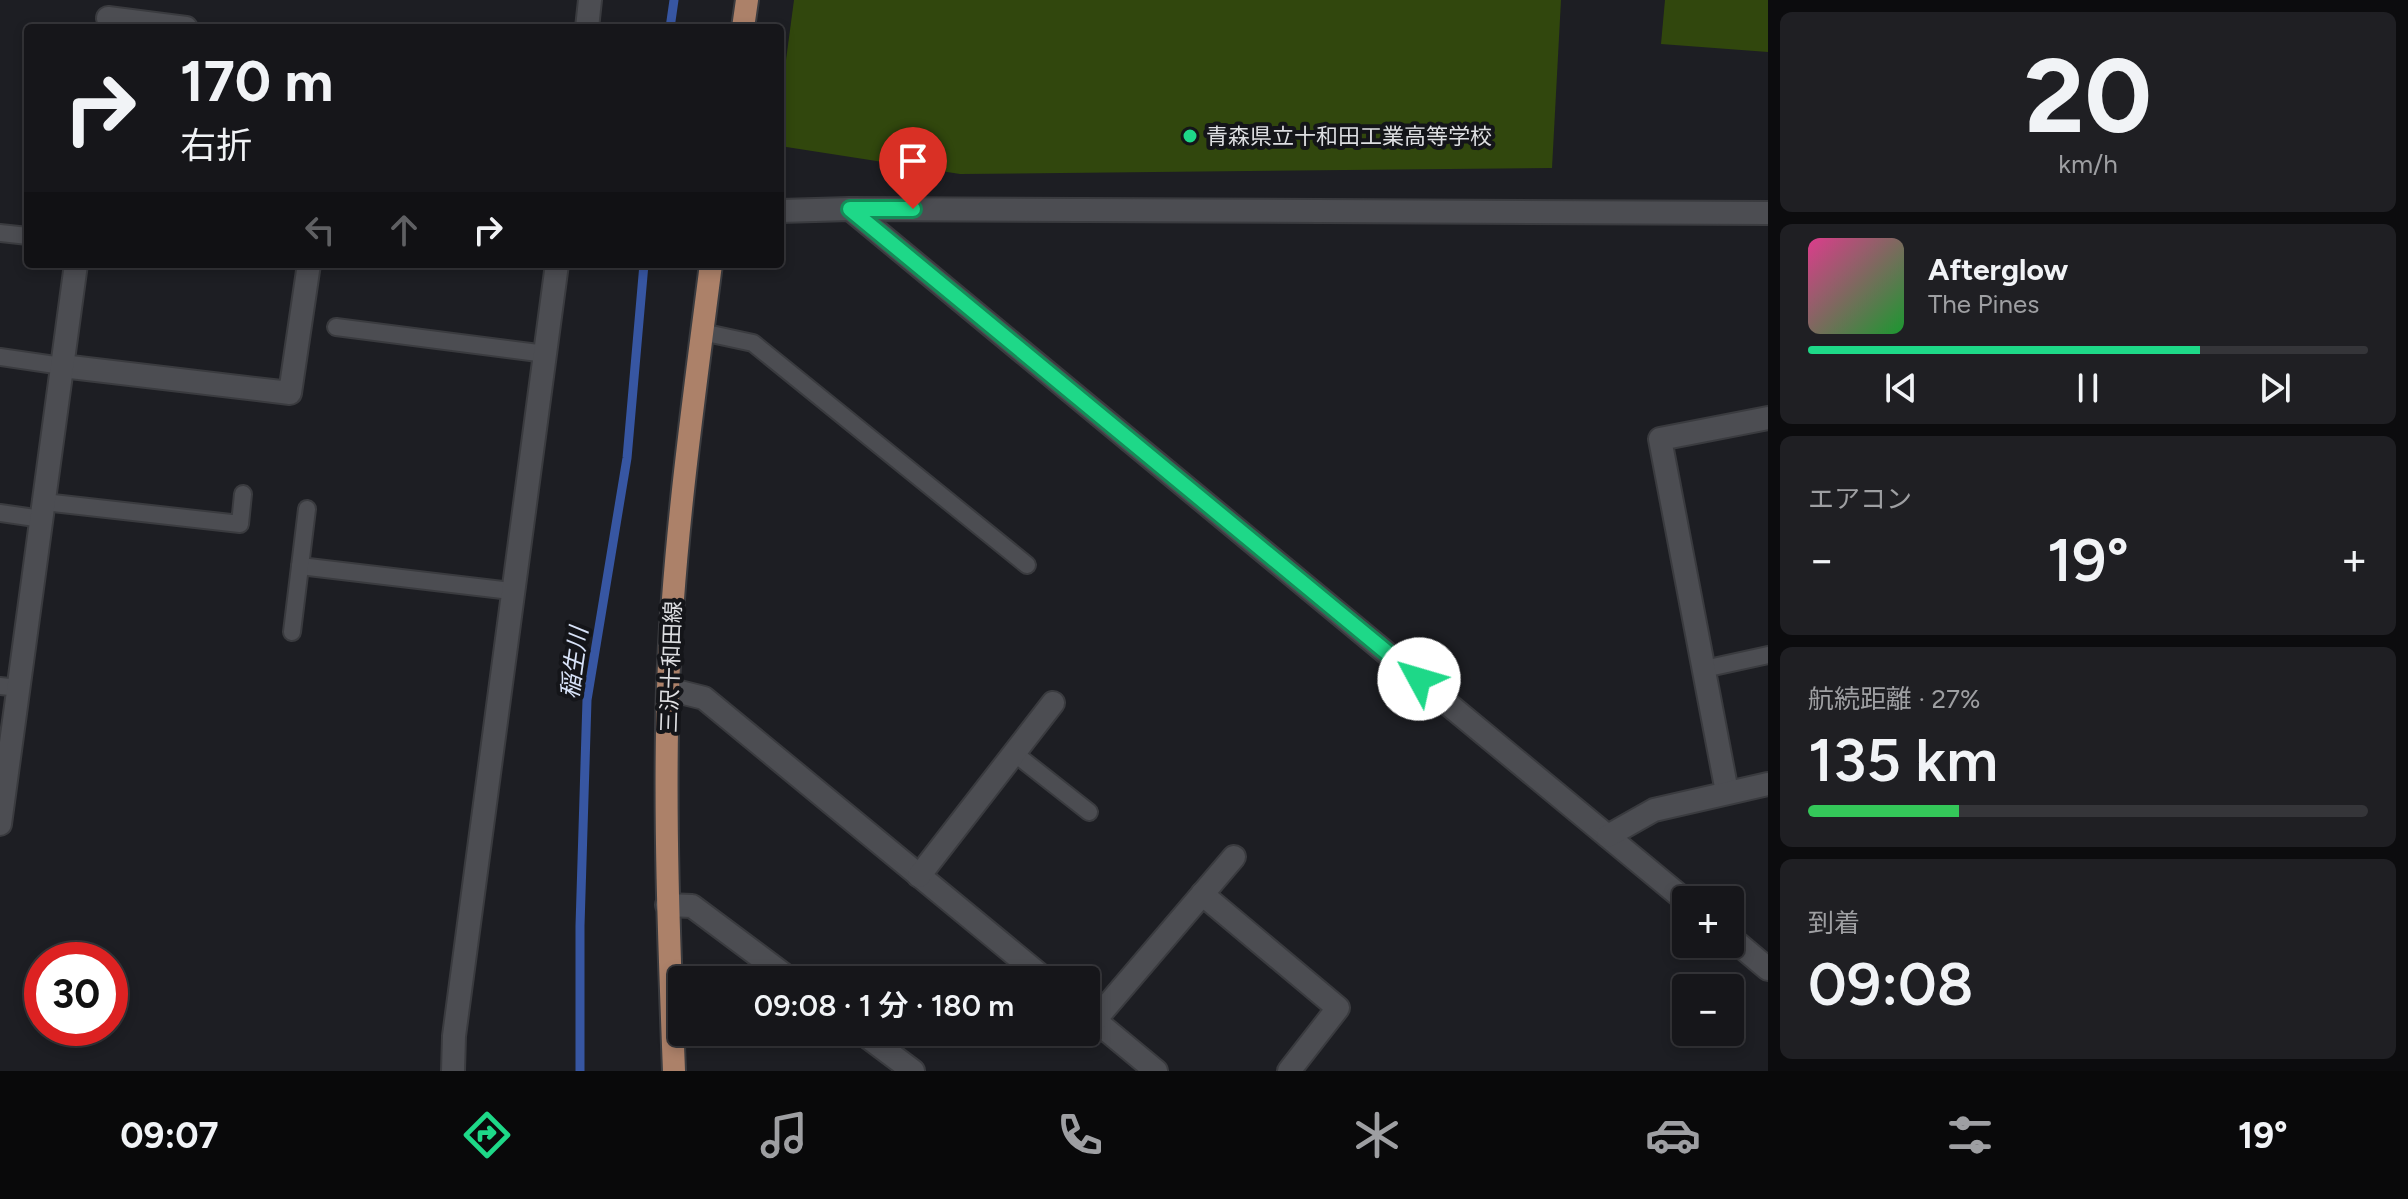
<!DOCTYPE html>
<html lang="ja">
<meta charset="utf-8">
<style>
:root{--surface:#16161a;--page:#1f1f23;--text:#f1f3f6;--muted:#9e9fa2;--line:#353539;--accent:#1ed888}
body{margin:0;font-family:Figtree,"Noto Sans JP",sans-serif;background:var(--page);color:var(--text);height:100vh;display:flex;flex-direction:column;font-size:30px;white-space:nowrap}
*{box-sizing:border-box;margin:0}
p{font-size:26px;color:var(--muted)}
.icon{flex:none;width:44px;height:44px;fill:none;stroke:currentColor;stroke-width:2;stroke-linecap:round;stroke-linejoin:round}
.map{position:relative;flex:1;overflow:hidden}
.panel{display:flex;flex-direction:column;gap:12px;padding:12px;background:#0c0c0e;width:640px}
.panel>*{flex:none}
.top-card{position:absolute;left:24px;top:24px;width:760px;height:244px;border-radius:8px;box-shadow:0 4px 12px #0003,0 0 0 2px var(--line);background:#16161a;color:var(--text);overflow:hidden}
.buttons{position:absolute;left:1672px;top:886px;display:grid;gap:16px}
.buttons a{display:grid;place-items:center;width:72px;height:72px;border-radius:8px;background:var(--surface);box-shadow:0 4px 12px #0003,0 0 0 2px var(--line);font-size:40px}
.speed{position:absolute;left:24px;top:942px;display:flex;gap:16px;font-size:40px;font-weight:700;text-align:center}
.speed>*{display:grid;place-content:center;width:104px;height:104px;border-radius:50%;background:var(--surface);box-shadow:0 4px 12px #0003,0 0 0 2px var(--line);line-height:1}
.speed .limit{border:12px solid #d22;background:#fff;color:#111}
.pin{position:absolute;display:grid;place-items:center;width:68px;height:68px;color:#fff;margin:-82px -34px;border-radius:50% 50% 50% 0;rotate:-45deg;box-shadow:0 0 8px #0007}
.pin .icon{rotate:45deg}
.me{position:absolute;width:88px;margin:-44px;rotate:309deg;stroke-linejoin:round;filter:drop-shadow(0 0 6px #0008)}
.turn{display:flex;align-items:center;gap:28px;height:168px;padding:0 24px;font-size:36px}
.turn .icon{width:104px;height:104px;stroke-width:2.5}
.turn b{display:block;font-size:56px;line-height:68px}
.lanes{display:flex;align-items:center;height:76px;padding:0 24px;background:#0003;justify-content:center;gap:40px;direction:ltr}
.lanes .off{opacity:.35}
.big{font-size:60px;font-weight:600;line-height:1.1}
.panel .card{flex:1;display:flex;flex-direction:column;justify-content:center;gap:12px;min-width:0;padding:0 28px;border-radius:12px;background:var(--page)}
.panel .dial{align-items:center;gap:0}
.dial b{font-size:104px;line-height:1}
.song{display:flex;align-items:center;gap:24px}
.cover{width:96px;height:96px;border-radius:12px;background:linear-gradient(135deg,hsl(330 70% 55%),hsl(130 70% 35%))}
.played{height:8px;border-radius:4px;background:linear-gradient(90deg,var(--accent) 70%,var(--line) 70%)}
.keys{display:flex;justify-content:space-around;direction:ltr}
.heat{display:flex;justify-content:space-between;align-items:center;font-size:44px;direction:ltr}
.charge{height:12px;border-radius:6px;background:linear-gradient(90deg,#34c759 27%,var(--line) 0)}
.trip{position:absolute;left:668px;top:966px;width:432px;height:80px;border-radius:8px;background:var(--surface);box-shadow:0 4px 12px #0003,0 0 0 2px var(--line);font-weight:600;line-height:80px;text-align:center}
.tabs{display:flex;height:128px;justify-content:space-around;align-items:center;background:#09090a;color:var(--muted)}
.tabs .icon{width:56px;height:56px}
.tabs .current{color:var(--accent)}
.tabs b{font-size:36px;color:var(--text)}
main{display:flex;flex:1;min-height:0}
.map>svg:first-child{display:block}
.green{fill:#31470d}
.lines{fill:none;stroke-linecap:round;stroke-linejoin:round}
.stream{stroke:#3756a2;stroke-width:9}
.service-casing{stroke:#3a3b3f;stroke-width:20}
.minor-casing{stroke:#3a3b3f;stroke-width:26}
.primary-casing{stroke:#3a3b3f;stroke-width:26}
.service{stroke:#4c4d52;stroke-width:16}
.minor{stroke:#4c4d52;stroke-width:22}
.primary{stroke:#ac8169;stroke-width:22}
.route-casing{stroke:#148c58;stroke-width:20}
.route{stroke:#1ed888;stroke-width:14}
.poi-dot{fill:#1ed888;stroke:#141519;stroke-width:3}
.labels{text-anchor:middle;dominant-baseline:central;stroke-width:8;stroke-linejoin:round;paint-order:stroke}
.poi-label{font-size:22px;fill:#dddee1;stroke:#141519;text-anchor:start}
.street-label{font-size:22px;fill:#dddee1;stroke:#141519}
.water-label{font-size:24px;font-style:italic;fill:#d8e3f8;stroke:#141519}
</style>
<main>
<div class="map">
<svg width="1768" height="1071" viewBox="0 0 1768 1071">
<rect width="100%" height="100%" fill="#1d1e23"/>
<!-- green -->
<g class="green">
<path d="M794 0H1561L1552 168 960 174 780 146V105Z"/>
<path d="M1665 0H1768V52L1661 44Z"/>
</g>
<g class="lines">
<!-- stream -->
<g class="stream">
<path d="M670 28 674 0"/>
<path d="M580 1071V926L587 700 627 458 644 264"/>
</g>
<defs>
<g id="service">
<path d="M0 233 28 236"/>
<path d="M336 327 546 354"/>
<path d="M702 332 753 343 1027 565"/>
<path d="M0 357 62 366"/>
<path d="M44 502 240 524 243 494"/>
<path d="M0 513 42 519"/>
<path d="M300 566 511 591"/>
<path d="M292 632 307 509"/>
<path d="M1704 669 1768 655"/>
<path d="M0 686 19 688"/>
<path d="M1014 753 1089 812"/>
</g>
<g id="minor">
<path d="M108 18 186 28"/>
<path d="M587 28 590 0"/>
<path d="M850 209 1686 901"/>
<path d="M780 211 850 209 1768 213"/>
<path d="M62 366 290 393 309 264"/>
<path d="M668 689 704 698 1046 980"/>
<path d="M1727 792 1660 439 1768 418"/>
<path d="M0 824 76 264"/>
<path d="M1608 836 1654 810 1768 784"/>
<path d="M919 876 1053 703"/>
<path d="M1202 894 1338 1008 1289 1071"/>
<path d="M667 905 692 906 791 980"/>
<path d="M1730 937 1768 969"/>
<path d="M1086 1013 1156 1071"/>
<path d="M1095 1020 1234 857"/>
<path d="M861 1032 913 1071"/>
<path d="M453 1071 454 1036 557 264"/>
</g>
<g id="primary">
<path d="M743 28 747 0"/>
<path d="M674 1071C669 943 664 815 668 688 673 546 693 404 711 264"/>
</g>
</defs>
<!-- service casing -->
<use href="#service" class="service-casing"/>
<!-- minor casing -->
<use href="#minor" class="minor-casing"/>
<!-- primary casing -->
<use href="#primary" class="primary-casing"/>
<!-- service -->
<use href="#service" class="service"/>
<!-- minor -->
<use href="#minor" class="minor"/>
<!-- primary -->
<use href="#primary" class="primary"/>
</g>
<g class="lines">
<defs>
<path id="route" d="M913 209H850L1419 679"/>
</defs>
<!-- route casing -->
<use href="#route" class="route-casing"/>
<!-- route -->
<use href="#route" class="route"/>
</g>
<!-- markers -->
<circle class="poi-dot" cx="1190" cy="136" r="8"/>
<g class="labels">
<!-- poi labels -->
<g class="poi-label">
<text x="1206" y="136">青森県立十和田工業高等学校</text>
</g>
<!-- street labels -->
<g class="street-label">
<text transform="translate(671 667) rotate(-88)">三沢十和田線</text>
</g>
<!-- water labels -->
<g class="water-label">
<text transform="translate(574 663) rotate(-82)">稲生川</text>
</g>
</g>
</svg>
<div class="buttons">
<a>+</a>
<a>−</a>
</div>
<div class="speed"><div class="limit">30</div></div>
<div class="pin" style="left:913px;top:209px;background:#d93025"><svg class="icon" aria-label="arrive" viewBox="0 0 24 24"><path d="M6 21V4h12l-3 4 3 4H6"/></svg></div>
<svg class="me" style="left:1419px;top:679px" viewBox="-20 -20 40 40"><circle r="19" fill="#fff"/><path d="M0-13L10 11 0 6-10 11z" fill="#1ed888"/></svg>
<div class="trip">09:08 · 1 分 · 180 m</div>
<div class="top-card">
<div class="turn"><svg class="icon" aria-label="right" viewBox="0 0 24 24"><path d="M7 20v-9h11M14 6l5 5-5 5"/></svg><div><b>170 m</b>右折</div></div>
<div class="lanes"><svg class="icon off" aria-label="left" viewBox="0 0 24 24"><path d="M17 20v-9H6M10 6l-5 5 5 5"/></svg><svg class="icon off" aria-label="ahead" viewBox="0 0 24 24"><path d="M12 20V5M6 11l6-6 6 6"/></svg><svg class="icon" aria-label="right" viewBox="0 0 24 24"><path d="M7 20v-9h11M14 6l5 5-5 5"/></svg></div>
</div>
</div>
<section class="panel">
<div class="card dial"><b>20</b><p>km/h</p></div>
<div class="card">
<div class="song"><i class="cover"></i><div><b>Afterglow</b><p>The Pines</p></div></div>
<div class="played"></div>
<div class="keys"><svg class="icon" aria-label="previous" viewBox="0 0 24 24"><path d="M18 5L8 12l10 7zM5 5v14"/></svg><svg class="icon" aria-label="pause" viewBox="0 0 24 24"><path d="M8 5v14M16 5v14"/></svg><svg class="icon" aria-label="next" viewBox="0 0 24 24"><path d="M6 5l10 7-10 7zM19 5v14"/></svg></div>
</div>
<div class="card"><p>エアコン</p>
<div class="heat"><a>−</a><b class="big">19°</b><a>+</a></div>
</div>
<div class="card"><p>航続距離 · 27%</p><b class="big">135 km</b><div class="charge"></div></div>
<div class="card"><p>到着</p><b class="big">09:08</b></div>
</section>
</main>
<nav class="tabs">
<b>09:07</b>
<svg class="icon current" aria-label="directions" viewBox="0 0 24 24"><path d="M12 3l9 9-9 9-9-9zM9 14v-3h6M13 9l2 2-2 2"/></svg>
<svg class="icon" aria-label="music" viewBox="0 0 24 24"><path d="M9 18V5l10-2v13"/><circle cx="6" cy="18" r="3"/><circle cx="16" cy="16" r="3"/></svg>
<svg class="icon" aria-label="phone" viewBox="0 0 24 24"><path d="M5 4h4l2 5-3 2q2 4 5 5l2-3 5 2v4C11 20 4 13 5 4z"/></svg>
<svg class="icon" aria-label="climate" viewBox="0 0 24 24"><path d="M12 3v18M4 7l16 10M4 17L20 7"/></svg>
<svg class="icon" aria-label="car" viewBox="0 0 24 24"><path d="M5 17H2v-5l4-1 3-4h7l3 4 3 1v5h-3M9 17h6M6 11h13"/><circle cx="7" cy="17" r="2"/><circle cx="17" cy="17" r="2"/></svg>
<svg class="icon" aria-label="filters" viewBox="0 0 24 24"><path d="M4 7h16M4 17h16"/><circle cx="9" cy="7" r="2"/><circle cx="15" cy="17" r="2"/></svg>
<b>19°</b>
</nav>
